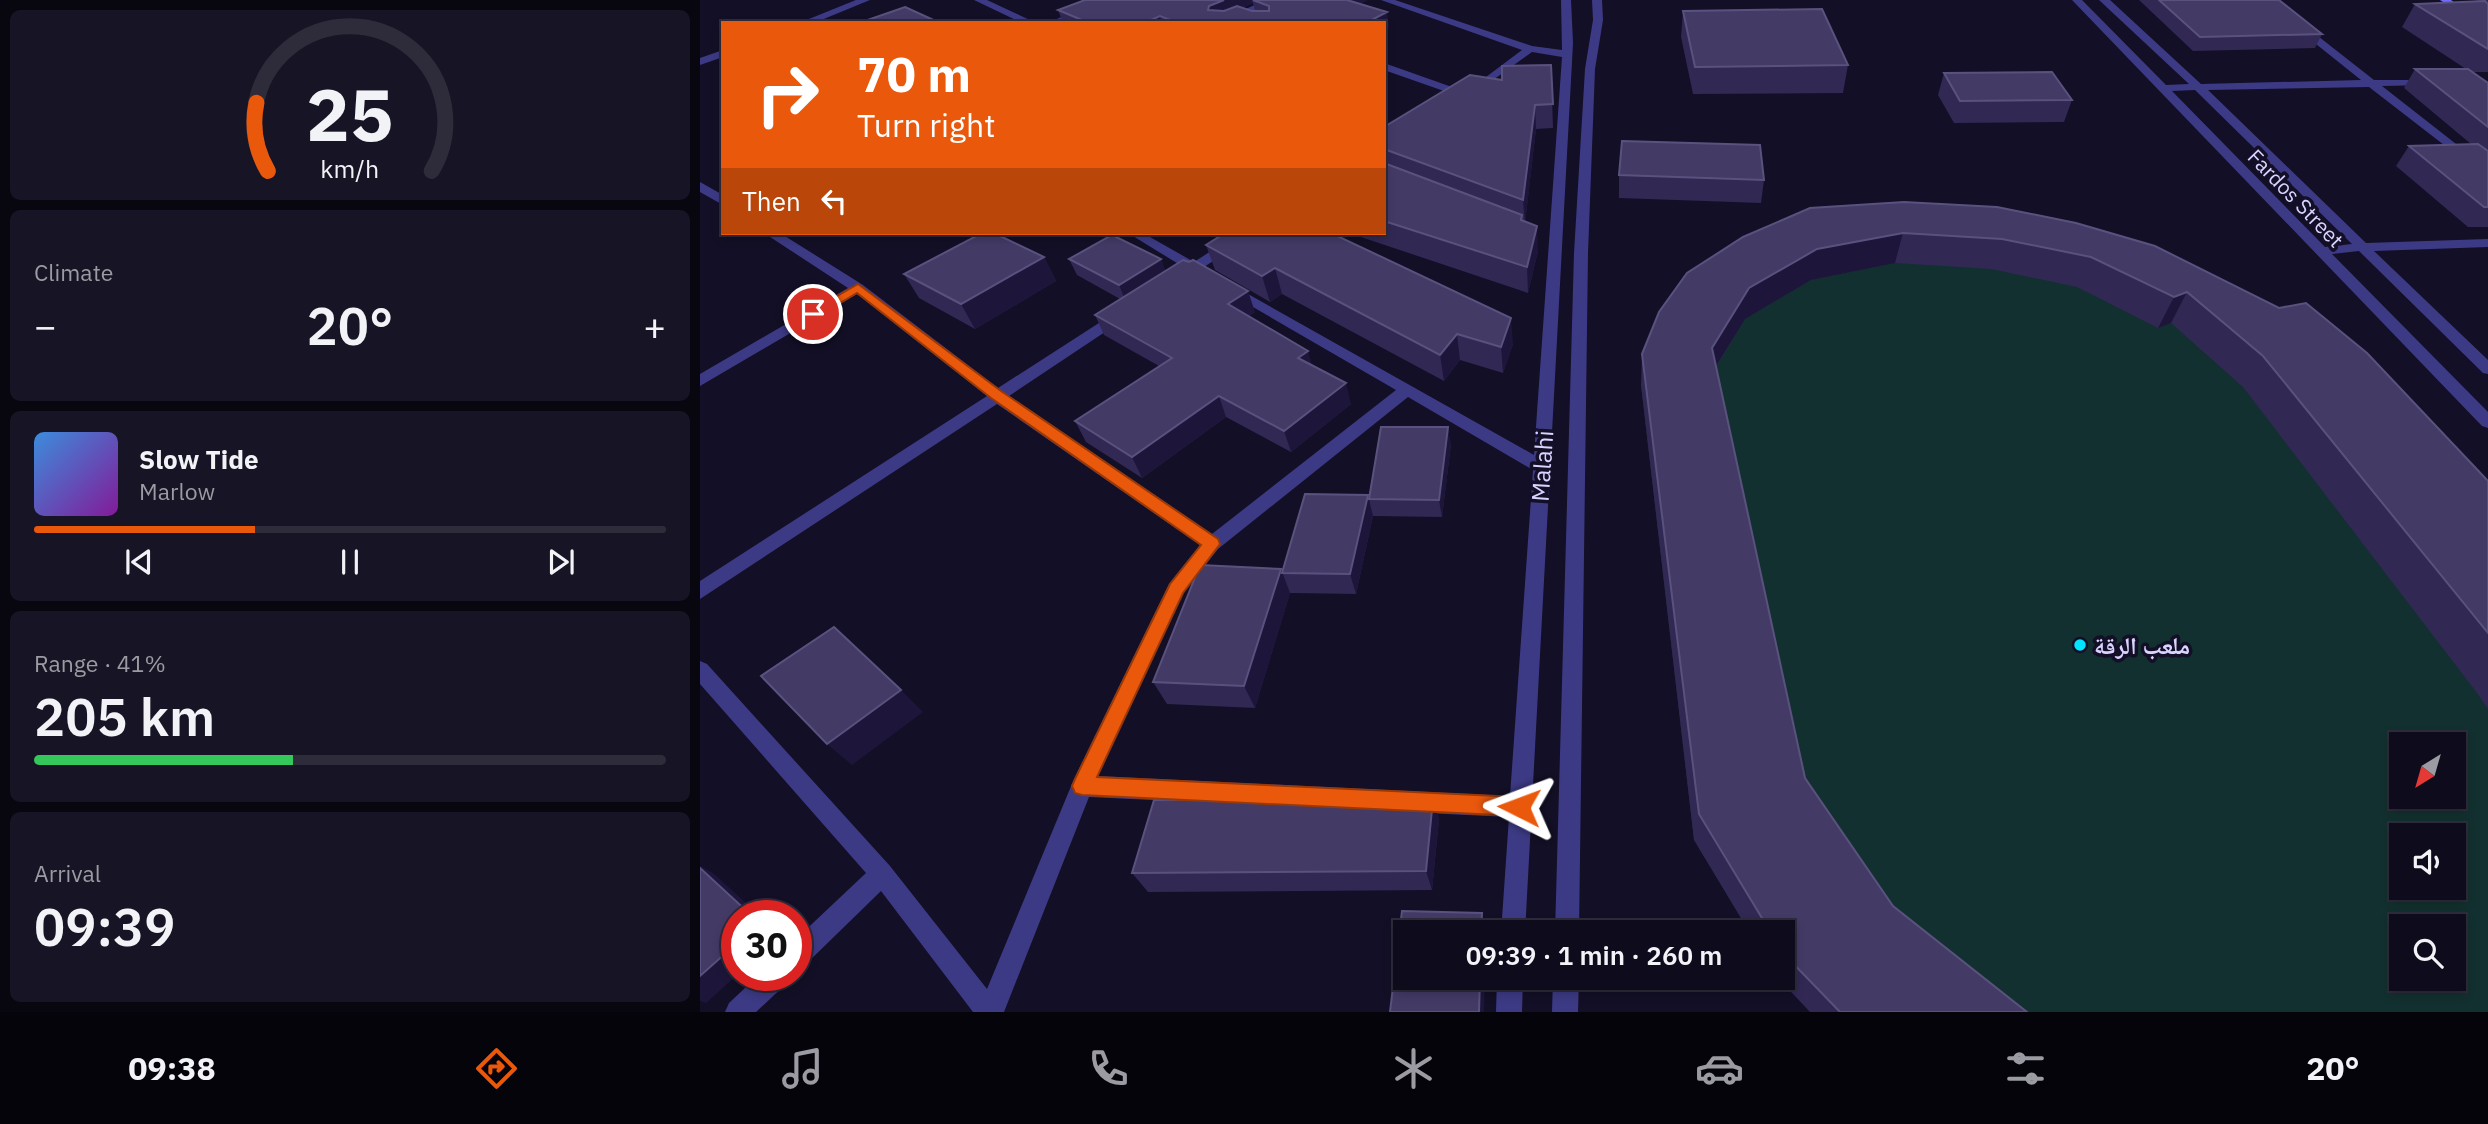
<!DOCTYPE html>
<meta charset="utf-8">
<style>
:root{--surface:#0e0b1c;--page:#171425;--text:#f1f3f6;--muted:#9b9ba3;--line:#2e2b3b;--accent:#ea580c}
body{margin:0;font-family:"IBM Plex Sans","Noto Naskh Arabic",sans-serif;background:var(--page);color:var(--text);height:100vh;display:flex;flex-direction:column;font-size:26px;white-space:nowrap}
*{box-sizing:border-box;margin:0}
p{font-size:23px;color:var(--muted)}
.icon{flex:none;width:38px;height:38px;fill:none;stroke:currentColor;stroke-width:2;stroke-linecap:round;stroke-linejoin:round}
.map{position:relative;flex:1;overflow:hidden}
.sheet{display:flex;flex-direction:column;gap:10px;padding:10px;background:#08060f;width:700px}
.sheet>*{flex:none}
.guide{position:absolute;left:21px;top:21px;width:665px;height:214px;border-radius:0px;box-shadow:0 4px 10px #0003,0 0 0 2px var(--line);background:#ea580c;color:#fff;overflow:hidden}
.needle{width:46px;rotate:217deg}
.tools{position:absolute;left:1689px;top:732px;display:grid;gap:14px}
.tools a{display:grid;place-items:center;width:77px;height:77px;border-radius:0px;background:var(--surface);box-shadow:0 4px 10px #0003,0 0 0 2px var(--line);font-size:35px}
.speed{position:absolute;left:21px;top:900px;display:flex;gap:14px;font-size:35px;font-weight:700;text-align:center}
.speed>*{display:grid;place-content:center;width:91px;height:91px;border-radius:50%;background:var(--surface);box-shadow:0 4px 10px #0003,0 0 0 2px var(--line);line-height:1}
.speed .limit{border:10px solid #d22;background:#fff;color:#111}
.pin{position:absolute;display:grid;place-items:center;width:60px;height:60px;color:#fff;margin:-30px;border:4px solid #fff;border-radius:50%;box-shadow:0 2px 7px #0007}
.me{position:absolute;width:77px;margin:-38px;rotate:273deg;stroke-linejoin:round;filter:drop-shadow(0 0 5px #0008)}
.turn{display:flex;align-items:center;gap:24px;height:147px;padding:0 21px;font-size:32px}
.turn .icon{width:91px;height:91px;stroke-width:2.5}
.turn b{display:block;font-size:49px;line-height:60px}
.then{display:flex;align-items:center;height:66px;padding:0 21px;background:#0003;gap:14px;font-size:26px}
.big{font-size:52px;font-weight:600;line-height:1.1}
.sheet .card{flex:1;display:flex;flex-direction:column;justify-content:center;gap:10px;min-width:0;padding:0 24px;border-radius:10px;background:var(--page)}
.sheet .dial{align-items:center;gap:0}
.dial svg{height:182px;overflow:visible;fill:none;stroke:var(--line);stroke-width:7;stroke-linecap:round;text-anchor:middle}
.dial text{fill:var(--text);stroke:none}
.song{display:flex;align-items:center;gap:21px}
.cover{width:84px;height:84px;border-radius:10px;background:linear-gradient(135deg,hsl(210 70% 55%),hsl(290 70% 35%))}
.played{height:7px;border-radius:4px;background:linear-gradient(90deg,var(--accent) 35%,var(--line) 35%)}
.keys{display:flex;justify-content:space-around;direction:ltr}
.heat{display:flex;justify-content:space-between;align-items:center;font-size:38px;direction:ltr}
.charge{height:10px;border-radius:5px;background:linear-gradient(90deg,#34c759 41%,var(--line) 0)}
.trip{position:absolute;left:693px;top:920px;width:402px;height:70px;border-radius:0px;background:var(--surface);box-shadow:0 4px 10px #0003,0 0 0 2px var(--line);font-weight:600;line-height:70px;text-align:center}
.menu{display:flex;height:112px;justify-content:space-around;align-items:center;background:#06040b;color:var(--muted)}
.menu .icon{width:49px;height:49px}
.menu .current{color:var(--accent)}
.menu b{font-size:32px;color:var(--text)}
main{display:flex;flex:1;min-height:0}
.map>svg:first-child{display:block}
.green{fill:#12302f;fill-rule:evenodd}
.lines{fill:none;stroke-linecap:round;stroke-linejoin:round}
.street{fill:#3d3a85;fill-rule:evenodd}
.secondary{fill:#6f6bff;fill-rule:evenodd}
.wall{fill:#312854;fill-rule:evenodd}
.shaded-wall{fill:#1d163a}
.building{fill:#433a66;stroke:#5a527e;stroke-width:2}
.route{fill:#ea580c;stroke:#983908;stroke-width:2}
.poi-dot{fill:#00e5ff;stroke:#130f26;stroke-width:2.5}
.labels{text-anchor:middle;dominant-baseline:central;stroke-width:7;stroke-linejoin:round;paint-order:stroke}
.far-street-label{font-size:21px;fill:#d9d4ff;stroke:#130f26}
.street-label{font-size:24px;fill:#d9d4ff;stroke:#130f26}
.poi-label{font-size:24px;font-weight:bold;fill:#d9d4ff;stroke:#130f26;text-anchor:start}
</style>
<main>
<section class="sheet">
<div class="card dial"><svg viewBox="0 0 100 80">
<path d="M14 69A42 42 0 1 1 86 69"/>
<path d="M14 69A42 42 0 0 1 9 39" stroke="#ea580c"/>
<text x="50" y="56" font-size="32" font-weight="700">25</text>
<text x="50" y="72" font-size="11">km/h</text>
</svg></div>
<div class="card"><p>Climate</p>
<div class="heat"><a>−</a><b class="big">20°</b><a>+</a></div>
</div>
<div class="card">
<div class="song"><i class="cover"></i><div><b>Slow Tide</b><p>Marlow</p></div></div>
<div class="played"></div>
<div class="keys"><svg class="icon" aria-label="previous" viewBox="0 0 24 24"><path d="M18 5L8 12l10 7zM5 5v14"/></svg><svg class="icon" aria-label="pause" viewBox="0 0 24 24"><path d="M8 5v14M16 5v14"/></svg><svg class="icon" aria-label="next" viewBox="0 0 24 24"><path d="M6 5l10 7-10 7zM19 5v14"/></svg></div>
</div>
<div class="card"><p>Range · 41%</p><b class="big">205 km</b><div class="charge"></div></div>
<div class="card"><p>Arrival</p><b class="big">09:39</b></div>
</section>
<div class="map">
<svg width="1788" height="1012" viewBox="0 0 1788 1012">
<rect width="100%" height="100%" fill="#130f26"/>
<!-- green -->
<path class="green" d="M1104 238 1440 276 1788 546V1012H1110L1083 978V933H1050L994 840 941 385 957 343ZM1701 744H1754V796H1701ZM1701 835H1754V887H1701ZM1701 926H1754V978H1701Z"/>
<g class="lines">
<!-- street -->
<g class="street">
<path d="M156 0H170L114 23H99Z"/>
<path d="M274 0H287L336 23H322Z"/>
<path d="M403 0H416L361 23H347Z"/>
<path d="M566 0H579L528 23H514Z"/>
<path d="M681 0H695L832 46 862 50 861 0H871L873 43 825 933H801L809 817 389 797 304 1012H273L181 891 105 965 96 968V939L166 873 0 684V661L7 664 190 866 287 989 374 779 469 584 500 545 297 404 0 599V581L287 396 157 294 0 386V374L148 288 64 233H80L163 285 298 388 416 312H426L428 315 426 318 309 396 512 534 696 390 527 292V286L532 285 834 455 862 57 832 52 775 93 770 94 769 97H761L684 70V63L766 92 822 50ZM708 397 833 470 810 796 398 776 483 593 518 549Z"/>
<path d="M892 0H902L903 20 895 69 888 253 879 933H855L874 253 885 69 893 20Z"/>
<path d="M1372 0H1382L1466 85 1489 84 1399 0H1410L1501 84 1661 80 1561 0H1572L1674 80H1733L1734 82 1729 85 1682 86 1788 169V179L1669 87 1508 90 1666 243 1788 239V247L1674 251 1788 360V374L1783 373 1659 251 1632 254 1788 412V428L1782 426ZM1495 90 1652 244 1625 247 1472 91Z"/>
<path d="M23 50V57L0 65V58Z"/>
<path d="M0 182 23 195V205L0 192Z"/>
<path d="M428 233H443L494 262 539 233H555L504 267 509 272 507 275 495 274 480 281 473 277 485 268Z"/>
<path d="M59 975H89L86 984 56 1012H25L29 1003Z"/>
<path d="M797 978H823L822 1012H796Z"/>
<path d="M853 978H879L878 1012H852Z"/>
</g>
<!-- secondary -->
<path class="secondary" d="M1740 0H1751L1788 25V33Z"/>
</g>
<!-- wall -->
<g class="wall">
<path d="M385 0H667L660 4 689 27 684 29V23H363L358 10ZM553 3 555 11 542 8Z"/>
<path d="M1439 0H1579L1622 34 1615 48 1493 51Z"/>
<path d="M1776 0H1788V72H1773L1788 83V227H1768L1696 166 1709 146 1771 144 1704 88 1715 69H1766L1702 27 1715 4 1778 2Z"/>
<path d="M983 11 1148 65 1143 93 993 94 981 37Z"/>
<path d="M851 65 853 128 836 129 825 222 838 251 828 293 649 233H684V127L802 80Z"/>
<path d="M1244 73 1372 100 1364 122 1254 123 1238 95Z"/>
<path d="M919 175 1064 180 1061 203 919 198Z"/>
<path d="M1376 223 1788 481V709L1777 693 1543 387 1471 323 1458 328 1377 287 1291 269 1195 263 1111 280 1045 319 1016 367 1105 778 1193 906 1327 1012H1110L1078 978H1083V933H1050L994 840 941 385 942 354 1043 237Z"/>
<path d="M525 233H647L644 240 813 344 803 373 760 360 744 381 582 294 570 302 515 270 506 245Z"/>
<path d="M344 257 356 281 275 329 219 298 204 274Z"/>
<path d="M369 259H461L465 271 555 312 549 316 612 366 651 404 591 452 526 417 442 478 386 442 375 421 459 366 404 335 395 315 420 299 377 275Z"/>
<path d="M751 444 742 517 673 516 656 594 590 593 555 708 467 704 453 682 581 569 582 573 668 495 669 499Z"/>
<path d="M733 799 739 819 732 890 448 892 432 873Z"/>
</g>
<!-- shaded-wall -->
<g class="shaded-wall">
<path d="M524 0H552L553 3 513 21 508 10 509 6Z"/>
<path d="M641 0H667L643 12Z"/>
<path d="M687 12 689 27 684 29V23H666Z"/>
<path d="M460 16 462 23H444Z"/>
<path d="M835 105 836 129 825 225 823 200Z"/>
<path d="M837 226 838 251 828 293 827 267Z"/>
<path d="M130 233H143L133 237Z"/>
<path d="M631 233H647L637 259Z"/>
<path d="M1203 233 1195 263 1111 280 1045 319 1008 379 1012 348 1049 288 1117 249Z"/>
<path d="M344 257 356 281 275 329 261 304Z"/>
<path d="M461 259 467 276 426 302 419 285Z"/>
<path d="M575 268 582 294 570 302 562 276Z"/>
<path d="M548 291 555 312 535 324 528 304Z"/>
<path d="M1487 292 1471 323 1458 328 1474 297Z"/>
<path d="M811 318 813 344 803 373 801 347Z"/>
<path d="M757 334 760 360 744 381 740 355Z"/>
<path d="M608 351 614 372 598 358Z"/>
<path d="M646 383 651 404 591 452 584 431Z"/>
<path d="M519 396 526 417 442 478 432 457Z"/>
<path d="M748 427 751 444 742 517 739 500Z"/>
<path d="M668 495 673 516 656 594 650 574Z"/>
<path d="M581 569 590 593 555 708 544 686Z"/>
<path d="M201 690 223 712 152 765 127 744Z"/>
<path d="M733 799 739 819 732 890 726 871Z"/>
<path d="M0 866 13 873 59 915H51L0 868Z"/>
<path d="M782 913 786 931V933H781Z"/>
<path d="M37 943V975L6 1003 0 1001V976Z"/>
<path d="M780 978H785L784 1012H779Z"/>
</g>
<!-- building -->
<g class="building">
<path d="M385 0H524L509 6 508 10 524 11 537 6 552 11H569V6L553 0H647L687 12 666 23H478L460 16 444 23H389L358 10Z"/>
<path d="M1459 0H1579L1622 34 1500 37Z"/>
<path d="M1785 1 1788 4V49L1715 4Z"/>
<path d="M205 7 240 23H159Z"/>
<path d="M1122 9 1148 65 995 67 983 11Z"/>
<path d="M851 65 853 104 835 105 823 200 684 149V127L770 75 802 80V66Z"/>
<path d="M1715 69H1768L1788 83V127Z"/>
<path d="M1352 72 1372 100 1260 101 1244 73Z"/>
<path d="M922 141 1060 145 1064 180 919 175Z"/>
<path d="M1778 144 1788 151V207H1784L1709 146Z"/>
<path d="M684 163 822 215 821 220 837 226 827 267 684 221Z"/>
<path d="M1204 202 1297 207 1376 223 1455 246 1579 308 1606 303 1667 353 1788 481V633L1563 356 1487 292 1474 297 1391 257 1302 239 1203 233 1117 249 1049 288 1012 348 1105 778 1193 906 1327 1012H1140L1083 953V933H1071L999 814 942 354 959 312 987 273 1043 237 1110 208Z"/>
<path d="M282 233H294L344 257 261 304 204 274Z"/>
<path d="M525 233H631L811 318 801 347 757 334 740 355 575 268 562 276 506 245Z"/>
<path d="M412 235 461 259 419 285 369 259Z"/>
<path d="M483 260 489 262 493 260 548 291 528 304 608 351 598 358 646 383 584 431 519 396 432 457 375 421 472 358 395 315Z"/>
<path d="M681 427H748L739 500 669 499Z"/>
<path d="M605 494 668 495 650 574 582 573Z"/>
<path d="M500 565 581 569 544 686 453 682Z"/>
<path d="M134 627 201 690 127 744 61 676Z"/>
<path d="M733 799 726 871 432 873 454 800Z"/>
<path d="M0 868 51 915H37V943L0 976Z"/>
<path d="M702 911 782 913 781 933H705V978H780L779 1012H690Z"/>
</g>
<!-- route -->
<path class="route" d="M158 284 301 391 518 539 520 544 483 593 397 777 819 797 826 800 829 807 826 814 819 816 382 795 375 793 372 786 375 779 470 584 501 545 291 398 157 293 117 317H108L106 314Z"/>
<!-- markers -->
<circle class="poi-dot" cx="1380" cy="645" r="7"/>
<g class="labels">
<!-- far-street labels -->
<g class="far-street-label">
<text transform="translate(1596 198) rotate(46)">Fardos Street</text>
</g>
<!-- street labels -->
<g class="street-label">
<text transform="translate(842 466) rotate(-86)">Malahi</text>
</g>
<!-- poi labels -->
<g class="poi-label">
<text x="1394" y="645">ملعب الرقة</text>
</g>
</g>
</svg>
<div class="tools">
<a><svg class="needle" viewBox="-14 -14 28 28"><path d="M0-13l5 13h-10z" fill="#e53935"/><path d="M0 13l5-13h-10z" fill="#9b9ba3"/></svg></a>
<a><svg class="icon" aria-label="sound" viewBox="0 0 24 24"><path d="M4 9h4l5-4v14l-5-4H4zM17 9q2 3 0 6"/></svg></a>
<a><svg class="icon" aria-label="search" viewBox="0 0 24 24"><circle cx="10" cy="10" r="6"/><path d="M15 15l6 6"/></svg></a>
</div>
<div class="speed"><div class="limit">30</div></div>
<div class="pin" style="left:113px;top:314px;background:#d93025"><svg class="icon" aria-label="arrive" viewBox="0 0 24 24"><path d="M6 21V4h12l-3 4 3 4H6"/></svg></div>
<svg class="me" style="left:819px;top:807px" viewBox="-20 -20 40 40"><path d="M0-17L14 15 0 8-14 15z" fill="#ea580c" stroke="#fff" stroke-width="4"/></svg>
<div class="trip">09:39 · 1 min · 260 m</div>
<div class="guide">
<div class="turn"><svg class="icon" aria-label="right" viewBox="0 0 24 24"><path d="M7 20v-9h11M14 6l5 5-5 5"/></svg><div><b>70 m</b>Turn right</div></div>
<div class="then">Then<svg class="icon" aria-label="left" viewBox="0 0 24 24"><path d="M17 20v-9H6M10 6l-5 5 5 5"/></svg></div>
</div>
</div>
</main>
<nav class="menu">
<b>09:38</b>
<svg class="icon current" aria-label="directions" viewBox="0 0 24 24"><path d="M12 3l9 9-9 9-9-9zM9 14v-3h6M13 9l2 2-2 2"/></svg>
<svg class="icon" aria-label="music" viewBox="0 0 24 24"><path d="M9 18V5l10-2v13"/><circle cx="6" cy="18" r="3"/><circle cx="16" cy="16" r="3"/></svg>
<svg class="icon" aria-label="phone" viewBox="0 0 24 24"><path d="M5 4h4l2 5-3 2q2 4 5 5l2-3 5 2v4C11 20 4 13 5 4z"/></svg>
<svg class="icon" aria-label="climate" viewBox="0 0 24 24"><path d="M12 3v18M4 7l16 10M4 17L20 7"/></svg>
<svg class="icon" aria-label="car" viewBox="0 0 24 24"><path d="M5 17H2v-5l4-1 3-4h7l3 4 3 1v5h-3M9 17h6M6 11h13"/><circle cx="7" cy="17" r="2"/><circle cx="17" cy="17" r="2"/></svg>
<svg class="icon" aria-label="filters" viewBox="0 0 24 24"><path d="M4 7h16M4 17h16"/><circle cx="9" cy="7" r="2"/><circle cx="15" cy="17" r="2"/></svg>
<b>20°</b>
</nav>
